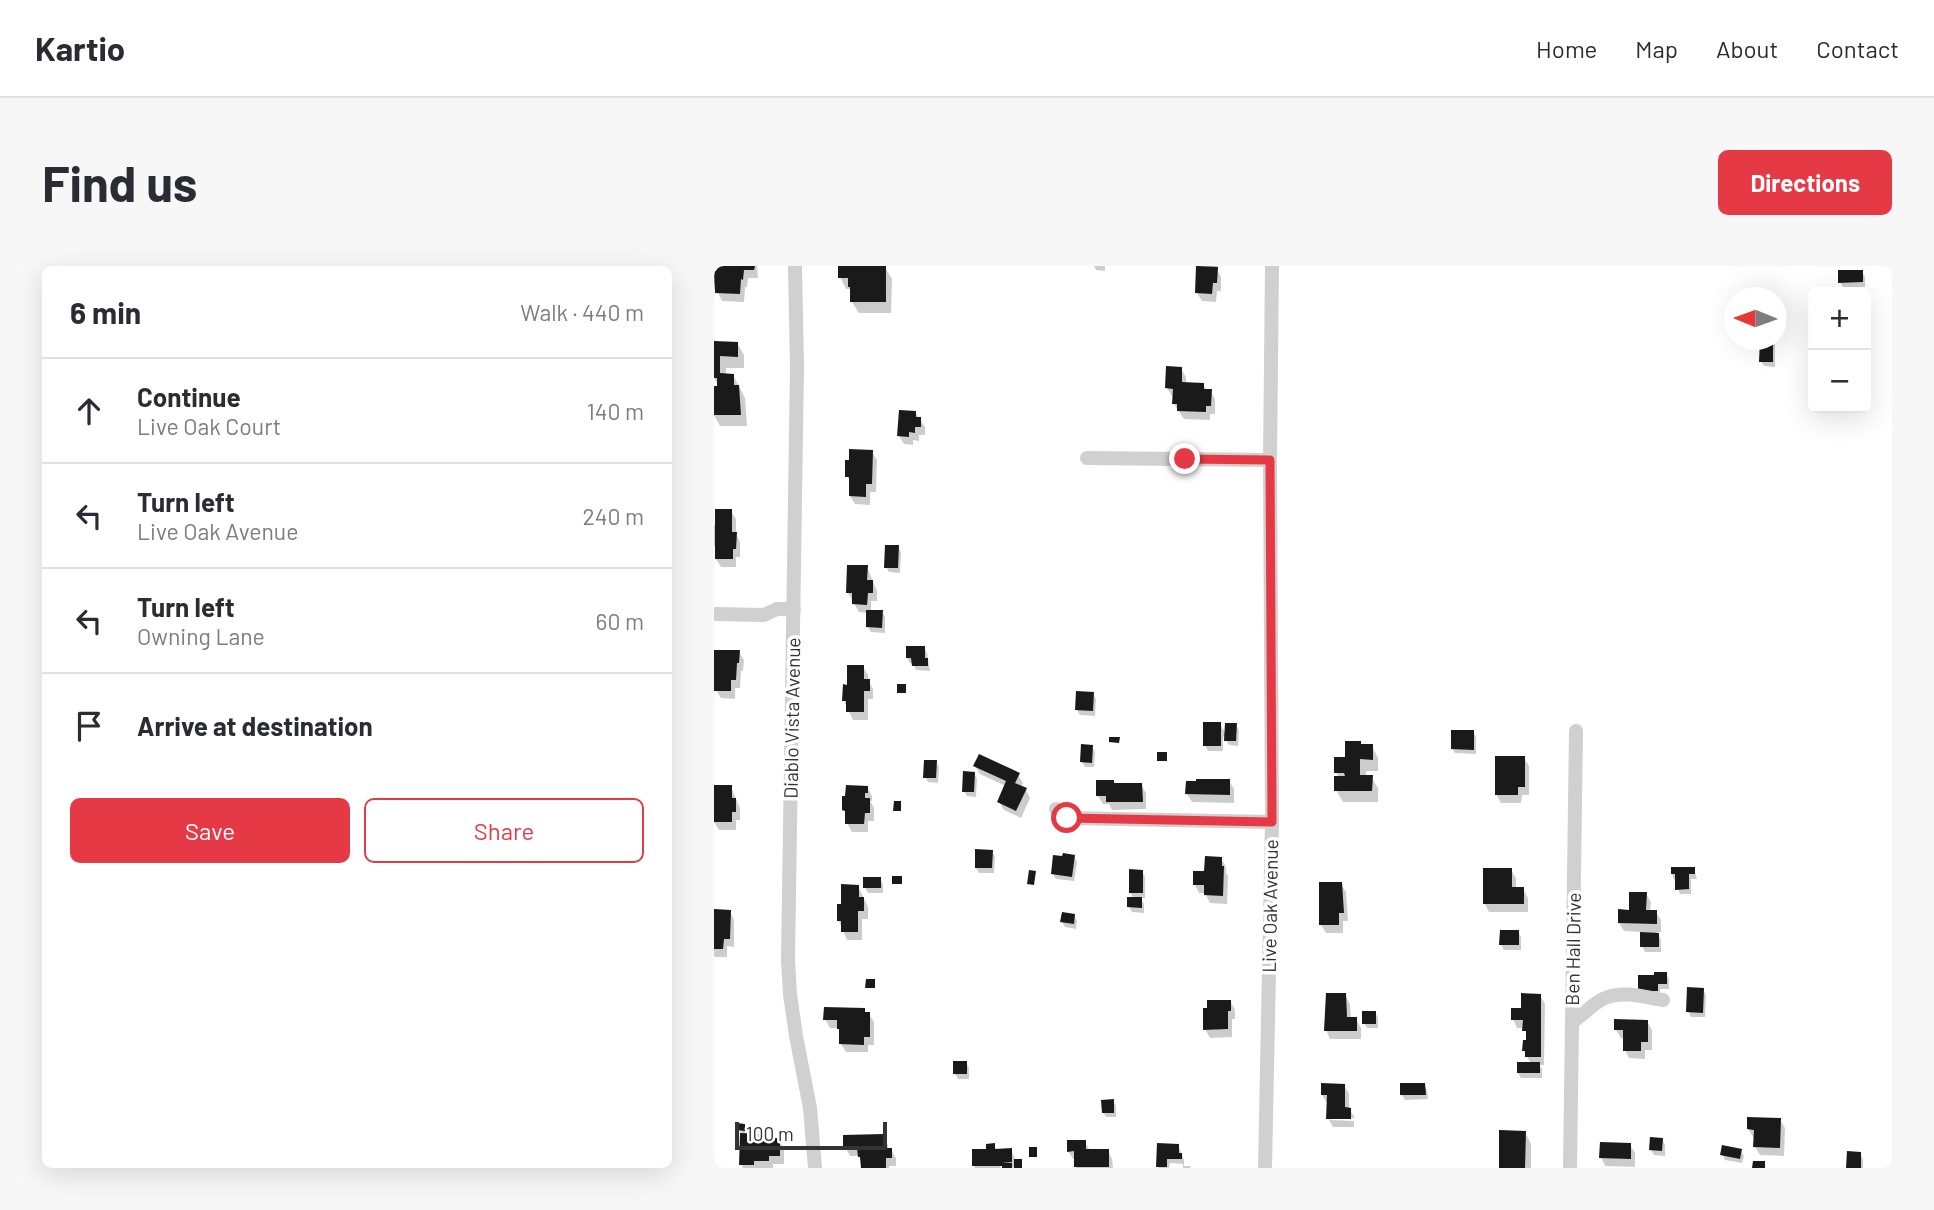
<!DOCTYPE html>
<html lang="en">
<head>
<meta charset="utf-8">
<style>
	:root { --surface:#fff; --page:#f7f7f7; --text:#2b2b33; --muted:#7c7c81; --line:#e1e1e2; --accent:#e63946 }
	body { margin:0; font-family:Barlow,sans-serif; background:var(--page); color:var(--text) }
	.controls { position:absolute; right:21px; top:21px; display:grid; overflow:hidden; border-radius:10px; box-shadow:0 7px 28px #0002 }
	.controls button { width:63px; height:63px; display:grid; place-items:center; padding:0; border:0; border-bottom:2px solid var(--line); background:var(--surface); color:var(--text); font:35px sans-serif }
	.compass { position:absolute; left:1010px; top:21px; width:63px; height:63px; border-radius:50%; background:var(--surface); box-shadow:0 7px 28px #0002; rotate:271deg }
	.scale { position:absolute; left:21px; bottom:18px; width:152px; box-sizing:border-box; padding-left:7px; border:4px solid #333; border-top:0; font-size:19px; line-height:24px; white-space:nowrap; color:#333; -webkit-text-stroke:5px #fff; paint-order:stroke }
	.stop { position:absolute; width:21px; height:21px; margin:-16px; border:5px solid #e63946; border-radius:50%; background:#fff }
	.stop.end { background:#e63946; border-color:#fff; box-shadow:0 2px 7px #0008 }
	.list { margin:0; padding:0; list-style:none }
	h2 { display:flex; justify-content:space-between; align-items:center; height:91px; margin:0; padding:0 28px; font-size:30px }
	h2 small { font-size:23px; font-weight:400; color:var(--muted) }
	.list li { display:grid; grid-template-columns:46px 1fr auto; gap:21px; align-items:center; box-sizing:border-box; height:105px; padding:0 28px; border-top:2px solid var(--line) }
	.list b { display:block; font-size:26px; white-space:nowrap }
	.list p { margin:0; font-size:23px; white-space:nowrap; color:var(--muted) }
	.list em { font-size:23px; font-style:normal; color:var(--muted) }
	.actions { display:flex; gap:14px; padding:21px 28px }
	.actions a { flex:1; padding:16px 0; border:2px solid var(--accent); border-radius:10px; text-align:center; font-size:24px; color:var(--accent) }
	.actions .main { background:var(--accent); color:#fff }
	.icon { flex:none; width:38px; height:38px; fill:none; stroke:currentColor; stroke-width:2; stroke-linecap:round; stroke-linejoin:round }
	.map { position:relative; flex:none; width:1178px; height:902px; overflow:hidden; border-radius:10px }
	header { display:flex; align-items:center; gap:42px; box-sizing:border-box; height:98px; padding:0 35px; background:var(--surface); border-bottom:2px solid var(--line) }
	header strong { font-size:33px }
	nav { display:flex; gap:38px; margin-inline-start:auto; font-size:24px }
	.intro { display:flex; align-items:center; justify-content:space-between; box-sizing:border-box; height:168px; padding:0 42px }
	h1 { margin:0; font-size:49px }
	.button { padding:18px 32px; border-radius:10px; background:var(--accent); color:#fff; font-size:24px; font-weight:700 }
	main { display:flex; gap:42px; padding:0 42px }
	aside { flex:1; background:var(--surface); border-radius:10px; box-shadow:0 7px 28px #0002 }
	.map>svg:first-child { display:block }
</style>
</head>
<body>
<header>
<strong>Kartio</strong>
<nav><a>Home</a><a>Map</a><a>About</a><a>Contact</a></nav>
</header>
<div class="intro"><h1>Find us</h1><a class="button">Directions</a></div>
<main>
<aside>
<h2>6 min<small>Walk · 440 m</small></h2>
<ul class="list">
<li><svg class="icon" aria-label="ahead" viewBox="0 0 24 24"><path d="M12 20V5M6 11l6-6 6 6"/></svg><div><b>Continue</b><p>Live Oak Court</p></div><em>140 m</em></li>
<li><svg class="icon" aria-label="left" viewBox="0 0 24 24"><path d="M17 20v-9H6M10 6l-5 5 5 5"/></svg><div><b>Turn left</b><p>Live Oak Avenue</p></div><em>240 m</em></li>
<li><svg class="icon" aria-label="left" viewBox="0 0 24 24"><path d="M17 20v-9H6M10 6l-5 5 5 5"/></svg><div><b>Turn left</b><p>Owning Lane</p></div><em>60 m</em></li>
<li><svg class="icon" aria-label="arrive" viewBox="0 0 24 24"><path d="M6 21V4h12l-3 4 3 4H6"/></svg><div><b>Arrive at destination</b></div></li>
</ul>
<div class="actions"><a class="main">Save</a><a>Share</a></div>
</aside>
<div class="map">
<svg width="1178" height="902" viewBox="0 0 1178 902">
	<rect width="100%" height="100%" fill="#fff"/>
	<!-- shadow -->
	<g fill="#0003">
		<path d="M5,0H43L44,12H34L33,21H31L30,36L8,35L0,18V6H4Z"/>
		<path d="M380,0H391V5L382,4Z"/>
		<path d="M484,0H504V5L507,11V25H503L502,36L488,35L483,27Z"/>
		<path d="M171,1L178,13L177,47H145L138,36L137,23H132L126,11Z"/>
		<path d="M1148,6L1151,11V21H1129L1126,16Z"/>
		<path d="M1062,43H1070L1073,48V58H1064Z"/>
		<path d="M1047,74H1058L1061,79V101L1050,100L1047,95Z"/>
		<path d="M1,77H23L30,89V102H12V109H19L31,132L33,160H6L0,149V122H6L0,112Z"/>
		<path d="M467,103L472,111V118H489L493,125H496L501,133V148H496V154L470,153L460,138V130H458L453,122Z"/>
		<path d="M201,146L211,161V169H205V175L199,174V179L190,178L185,170Z"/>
		<path d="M158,186L163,194L162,226H156V239L141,238L136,230L137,217L133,210Z"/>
		<path d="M17,245L22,253V268L26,276V291H22V301H7L2,293L3,280H0V259L3,260Z"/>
		<path d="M184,281L187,286L186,307L175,306L172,301Z"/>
		<path d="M153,301L163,325V335H157V346H168L171,351V367L157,366L154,361V347L145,346L134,327Z"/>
		<path d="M210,381L213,387L216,405L202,404L199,397H196L193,392Z"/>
		<path d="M0,385L25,386L30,394L29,405H27L26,422H21V433L7,432L2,424L0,416Z"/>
		<path d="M149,401L154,409V414L159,423V433H154V454H139L130,435L135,420Z"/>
		<path d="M379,428L382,433L381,450L366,449L363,444Z"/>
		<path d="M506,458L512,468L522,459L525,464L524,480L515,479L509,470V485H494L491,479Z"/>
		<path d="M759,466L762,471V488L741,487L738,482Z"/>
		<path d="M648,480H658L664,492V505H652V511H657L664,522V536H629L622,524L625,512L622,506L633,493Z"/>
		<path d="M378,481L381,486L380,501H371L368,496Z"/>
		<path d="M810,492L815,500V529H808L807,537H787L782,528Z"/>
		<path d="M222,496L225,501L224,517L214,516L211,511Z"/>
		<path d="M261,500L304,509L309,517L307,521L312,524L316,532L307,552L290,544L285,536L292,520L266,508Z"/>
		<path d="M260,507L263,513L262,531L253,530L250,525Z"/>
		<path d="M515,515L520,523V537L478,536L473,528Z"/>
		<path d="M401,519H427L432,527V543L398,544L395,538H389L384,530Z"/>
		<path d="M17,521L26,542V554H22V564H5L0,556V531Z"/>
		<path d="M153,521L158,530V535H156L160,542V555H154V566H138L133,557V550L130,544Z"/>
		<path d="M278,585L281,591L280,607H265L262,602Z"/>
		<path d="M360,590L363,596L360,615L342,613L339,608Z"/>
		<path d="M507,592L512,601V607L514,610L513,638L496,637L491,627H485L481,619Z"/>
		<path d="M980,603L983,613H977V628H966L958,608Z"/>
		<path d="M797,604L802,612V623H809L814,632V646H775L771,638Z"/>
		<path d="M428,605L431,611V632H426L430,638V647L418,646L415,641L420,633L416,626Z"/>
		<path d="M166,613L169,618V627H154L151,621Z"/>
		<path d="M627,618L632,626L634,655H629V667H612L607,659Z"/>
		<path d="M144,620L154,641V653H148V674H133L125,655L129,640Z"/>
		<path d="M932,628L937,636L936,646H942L947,654V666H943L947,674V686H931L928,680V666L910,665L905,657Z"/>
		<path d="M0,645L16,646L20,654V681L13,680V691H1L0,689Z"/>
		<path d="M360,650L363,655L362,663L351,661L348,656Z"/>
		<path d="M804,666L807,671V684H790L787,678Z"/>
		<path d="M952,708L955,713V723H946V730H929Z"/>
		<path d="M989,724L992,729L991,751H977L974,745Z"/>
		<path d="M631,729L636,738L637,753H642L647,762V773H616L612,764Z"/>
		<path d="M826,729L831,738L830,799H825L828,803V812H807L804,807L817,798L810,785L813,770L810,762H803L799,753Z"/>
		<path d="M516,735L521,744V753H518V771L496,772L491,763Z"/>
		<path d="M150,743L152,748H155L160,756V779H154V786H132L127,778V767L125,762H116L111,753Z"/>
		<path d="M661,746L664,752V762H653L650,757Z"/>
		<path d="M933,755L938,764V784H931V793L915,792L911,784V772H907L902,764Z"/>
		<path d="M252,797L255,802V813H244L241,808Z"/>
		<path d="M630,819L635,828V843L641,852L616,851V854L640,855V861H619L614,852L613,837L608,829Z"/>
		<path d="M710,819L713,824L714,833L691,834L688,829Z"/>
		<path d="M399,835L402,840V851H392L389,846Z"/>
		<path d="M1066,854L1071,862L1070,890L1046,889L1041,881V871H1039L1034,863Z"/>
		<path d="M31,862V869H52L55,874H65L70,883V898H59V902H29L27,898V866L25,864Z"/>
		<path d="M811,866L817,878V902H786Z"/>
		<path d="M169,870L174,879V884H177L182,892V900H175V902H148V896L145,890H136L131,881Z"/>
		<path d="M948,873L951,879V890L940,889L937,884Z"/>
		<path d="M371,876L376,885H394L398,893L399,902H362V893H359L354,885Z"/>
		<path d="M280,879L283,884H297L302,895L308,897V901L290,902L282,893L287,902H261L260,900Z"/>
		<path d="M464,879L470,894V900H476L477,902H469V898L456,897L455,902H445L444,901Z"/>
		<path d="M916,879L921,887V901L891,900L887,891Z"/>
		<path d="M1027,885L1030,890L1028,897L1011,894L1008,888Z"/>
		<path d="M1146,887L1149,893V902H1134Z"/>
	</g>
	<!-- building -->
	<g fill="#1a1a1a">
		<path d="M3,0H41L40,4H30L29,14L27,13L26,28L1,27L0,4H3Z"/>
		<path d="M124,0H172V36H136V21H134V12H124Z"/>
		<path d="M482,0L504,1L503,17H499L498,28L481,27Z"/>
		<path d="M1124,4H1149V16L1124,17Z"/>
		<rect x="1062" y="41" width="9" height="12"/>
		<path d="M1046,74H1059V96H1045Z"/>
		<path d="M0,75L24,76V91L6,90V107L20,108V119H25L27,149H0V120H3V112H0Z"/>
		<path d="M452,100L468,101V116L490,117V123H498L497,140H492V146L463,145V138H458L459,123L451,122Z"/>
		<path d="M185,144L202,145V151H207V161H201V167L195,166V171L183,170Z"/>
		<path d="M135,183L159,184L158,218H152V231L135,230V211H131V194H135Z"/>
		<path d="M1,243H18V266H23L22,283H19V293H1Z"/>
		<path d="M171,279H185L184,302H170Z"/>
		<path d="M133,299H154L153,314H159V327H154L153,339L138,338V327H132Z"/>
		<path d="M152,344H169L168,362L152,361Z"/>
		<path d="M192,380H211V392H214V400H198L197,392H192Z"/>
		<path d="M0,384H26L25,397H23L22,414H17V425H0Z"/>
		<path d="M133,399H150V413H156V425H150V446H132V435H128L129,418L133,419Z"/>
		<rect x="183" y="418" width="9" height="9"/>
		<path d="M362,425L380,426L379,445L361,444Z"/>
		<rect x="489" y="456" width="18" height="24"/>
		<path d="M511,457H523L522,475H510Z"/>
		<path d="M737,464H760V484L737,483Z"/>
		<path d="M395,471H406L405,477L395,476Z"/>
		<path d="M631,475H647V478H659V494L646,493V509H659L658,525H620V510H631L630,507H620V491H631Z"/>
		<path d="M367,478L379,479L378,497L366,496Z"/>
		<rect x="443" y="486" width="10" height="9"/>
		<path d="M265,488L306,507L301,517L313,522L302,545L283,536L292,515L259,500Z"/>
		<path d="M781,490H811V521H804V529H781Z"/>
		<path d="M210,494H223L222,512H209Z"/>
		<path d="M249,505L261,506L260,526H248Z"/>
		<path d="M482,513H516V529L471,528L472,515H482Z"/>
		<path d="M382,514H400V517H428L429,536H392V530H382Z"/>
		<path d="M0,519H18V532H22V546H18V556H0Z"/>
		<path d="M132,519L154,520V527H151V532H156V547H151L150,558H131V545L128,544V530H131Z"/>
		<path d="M180,535H187V545H179Z"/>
		<path d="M261,583L279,584L278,602H261Z"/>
		<path d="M349,587L361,589L358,611L337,608L339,589L348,590Z"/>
		<path d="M491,590L508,591V600H510L509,630L490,629V619H479V605H490Z"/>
		<path d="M957,601H981V608H975V623L961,624V608H957Z"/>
		<path d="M769,602H798V621H810V638H769Z"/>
		<path d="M415,603L429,604V627H415Z"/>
		<path d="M315,604L322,605L320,619L313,618Z"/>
		<rect x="178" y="610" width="10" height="8"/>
		<rect x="149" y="611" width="18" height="11"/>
		<path d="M605,616H628L630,647H625V659H605Z"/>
		<path d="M127,618L145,619V631H150V645H144V666H127V655H123V638H127Z"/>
		<path d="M915,626H933L932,644H943V658L904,657V643L915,644Z"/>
		<path d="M413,631H428V642L413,641Z"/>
		<path d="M0,643L17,644L16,673H10L9,683H0Z"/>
		<path d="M348,646L361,648L360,658L346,656Z"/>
		<path d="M786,664H805V679H785Z"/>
		<path d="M926,666L945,667V681H926Z"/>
		<path d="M940,706H953V718H944V725H924V709H940Z"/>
		<path d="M152,713H161V722H151Z"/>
		<path d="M973,721L990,722L989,747L972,746Z"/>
		<path d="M612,727H632L633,751H643V765H610Z"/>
		<path d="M807,727L827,728V791H811V785H808L809,774H812V765H808L809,754H797V742H807Z"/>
		<path d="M493,734H517V745H514V763L489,764V742H493Z"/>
		<path d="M110,741L151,742V746H156V771H150V779L125,778V763H123V754H109Z"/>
		<rect x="648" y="745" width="14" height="13"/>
		<path d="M900,753L934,754V776H927V785H909V764H900Z"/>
		<rect x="239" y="795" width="14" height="13"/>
		<rect x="803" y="796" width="23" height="11"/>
		<path d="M607,817L631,818V841L637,842V853H612L613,829H607Z"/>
		<path d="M686,817H711L712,829H686Z"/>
		<path d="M400,833V847H388L387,834Z"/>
		<path d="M1033,851L1067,852L1066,882L1039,881L1040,864L1033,863Z"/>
		<path d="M23,857L31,858V865L23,864Z"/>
		<path d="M785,864L812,865L811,902H785Z"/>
		<path d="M26,867L53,868V872H66V890H55V895H40V899H25Z"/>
		<path d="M170,868V882H178V892H172V902H147L146,891H144L143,882H129V869Z"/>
		<path d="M936,871L949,872L948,885L935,884Z"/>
		<path d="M353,874H372V883H395V901H360V885L353,886Z"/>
		<path d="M886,876L917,877V893L885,892Z"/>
		<path d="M281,877V883L298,882V896L288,897H298V902H288V900H258V883H272V878Z"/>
		<path d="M443,877L465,878V887H468V893H453V901H442Z"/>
		<path d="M1008,879L1028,883L1026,893L1006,889Z"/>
		<rect x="315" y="881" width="8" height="10"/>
		<path d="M1133,885L1147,886V902H1132Z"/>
		<rect x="300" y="893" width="8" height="9"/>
		<path d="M1039,895H1051V902H1038Z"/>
	</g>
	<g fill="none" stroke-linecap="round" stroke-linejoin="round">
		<!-- minor -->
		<g stroke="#d0d0d0" stroke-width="14">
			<path d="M81,0L83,101L74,694L76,728L82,770L96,842L101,902"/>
			<path d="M373,192L556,194"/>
			<path d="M0,348L50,349L63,343H80"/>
			<path d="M342,543L353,552L558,556"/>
			<path d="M858,756C868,750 881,736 889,733C908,724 930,731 949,734"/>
			<path d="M551,902L558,556L556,194L558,0"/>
			<path d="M856,902L862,465"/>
		</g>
	</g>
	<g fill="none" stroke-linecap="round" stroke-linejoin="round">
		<!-- route -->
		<path stroke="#e63946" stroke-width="9" d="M353,552L558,556L556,194L471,193"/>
	</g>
	<g text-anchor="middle" stroke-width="7" stroke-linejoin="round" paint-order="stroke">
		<!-- street labels -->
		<g font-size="19" fill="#333" stroke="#fff">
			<text transform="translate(78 452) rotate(-89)" y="7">Diablo Vista Avenue</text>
			<text transform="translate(556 640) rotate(-89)" y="7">Live Oak Avenue</text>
			<text transform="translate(859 683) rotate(-89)" y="7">Ben Hall Drive</text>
		</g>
	</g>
</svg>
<div class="controls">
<button>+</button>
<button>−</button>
</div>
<svg class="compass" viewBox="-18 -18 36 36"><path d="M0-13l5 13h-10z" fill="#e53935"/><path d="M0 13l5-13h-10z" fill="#7c7c81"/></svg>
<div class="scale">100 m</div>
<div class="stop" style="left:353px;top:552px"></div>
<div class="stop end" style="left:471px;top:193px"></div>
</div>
</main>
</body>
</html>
